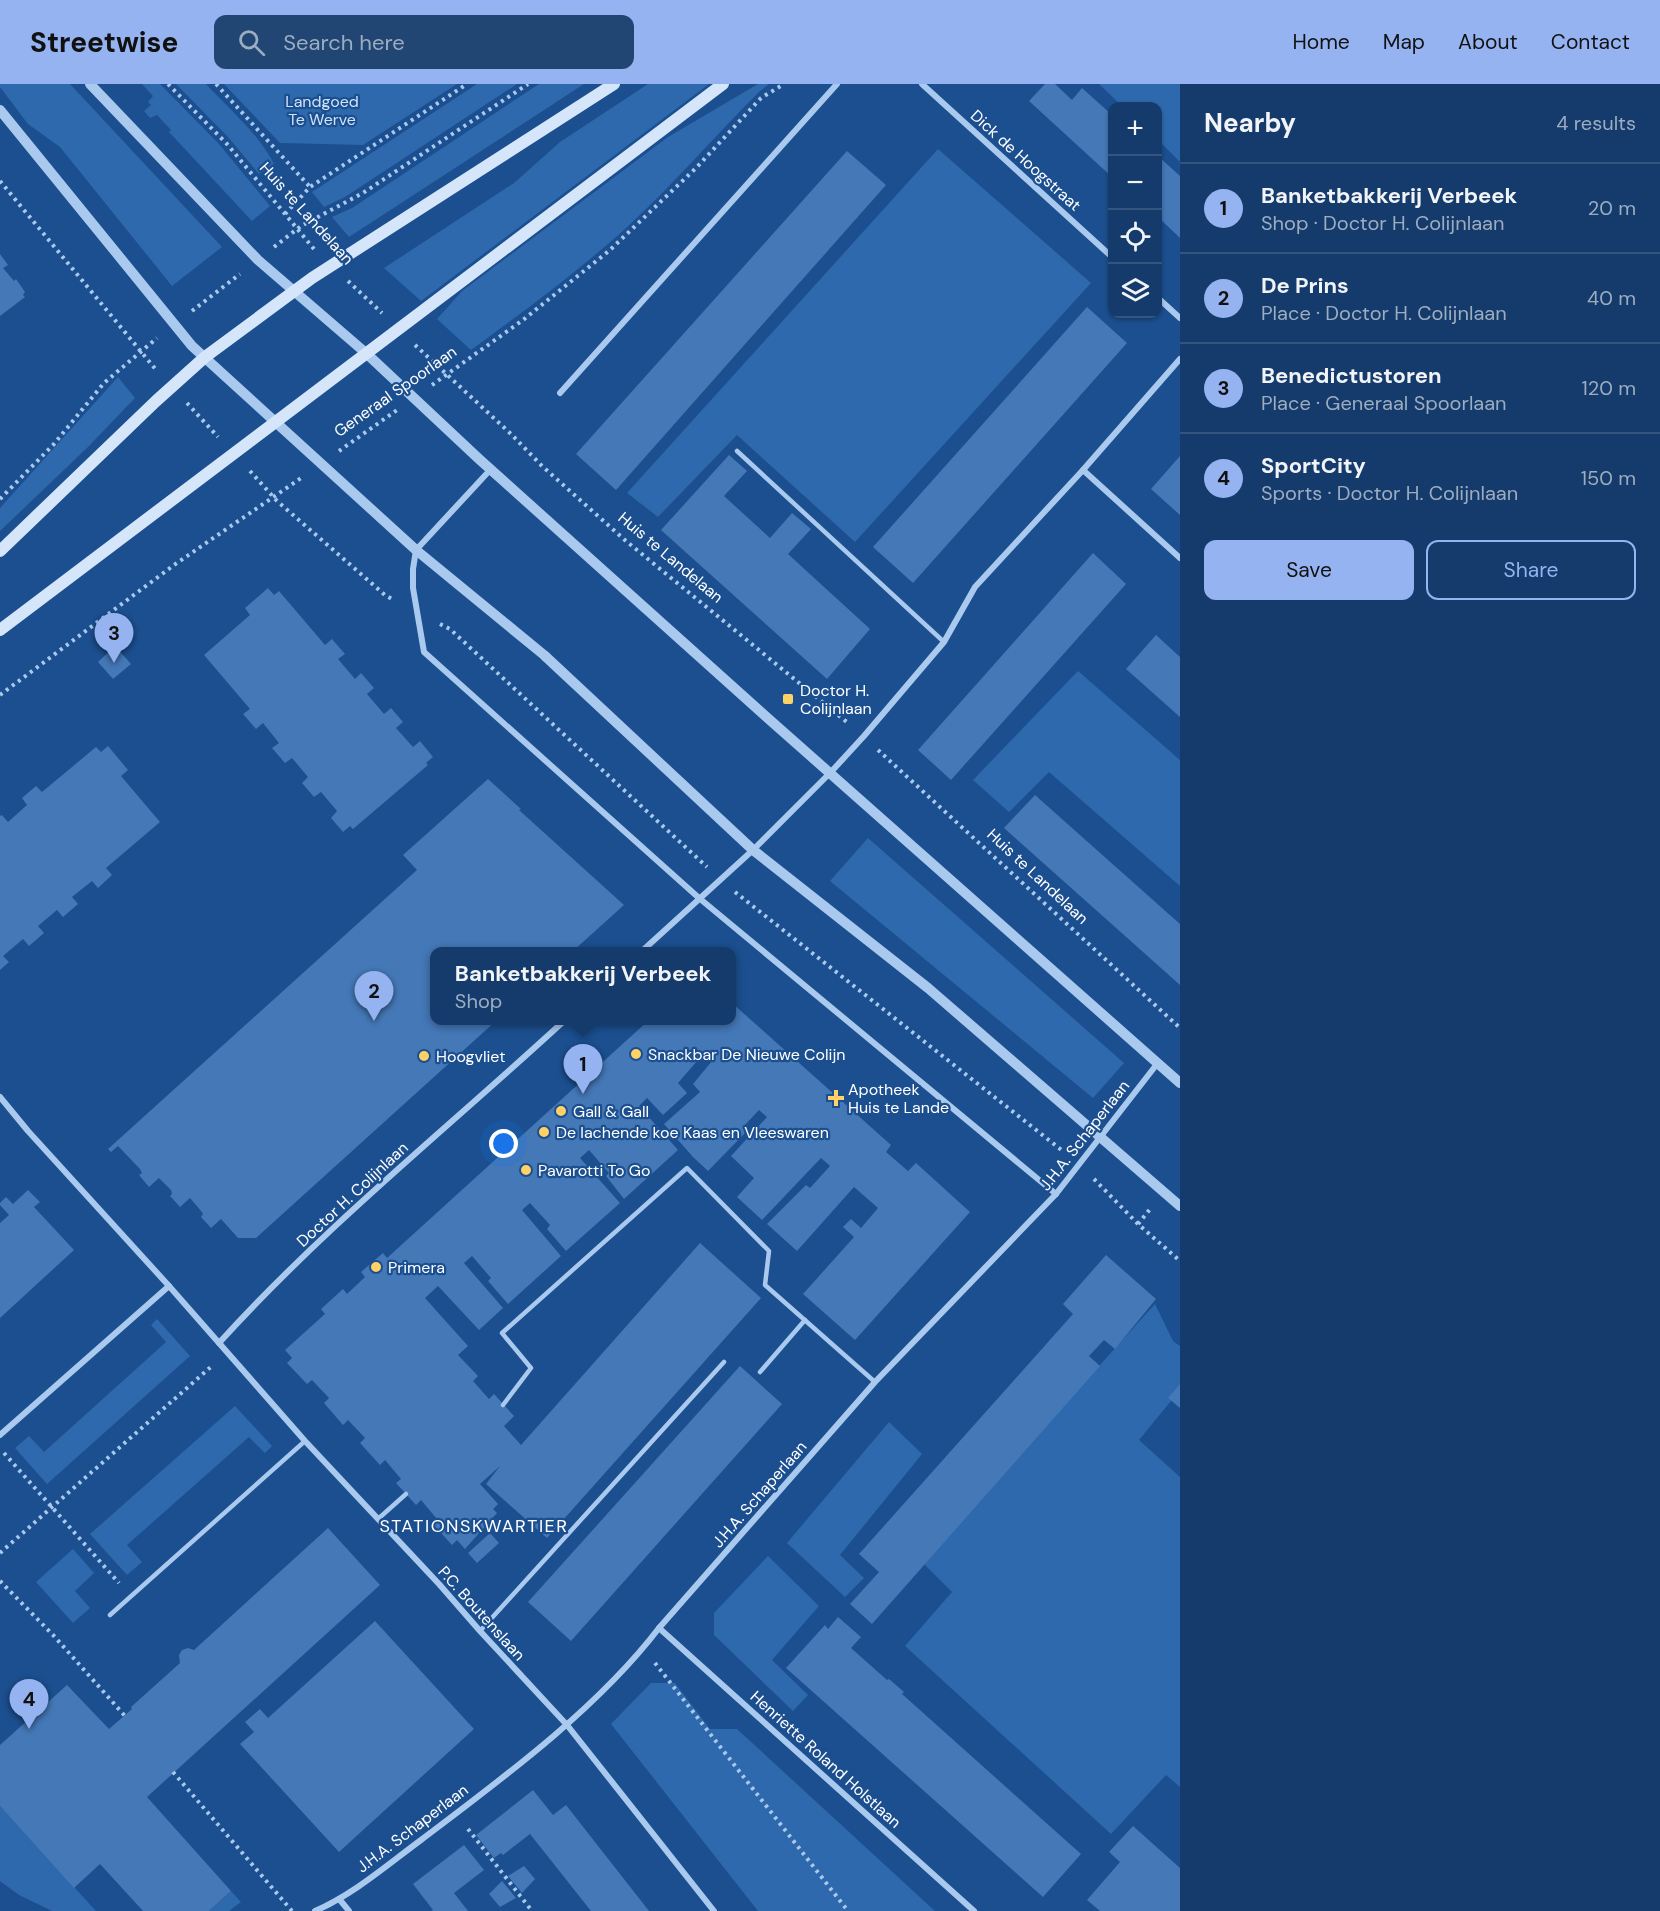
<!DOCTYPE html>
<html lang="en">
<head>
<meta charset="utf-8">
<style>
	:root { --surface:#143b6b; --page:#214673; --text:#f1f3f6; --muted:#9dadc1; --line:#33557e; --accent:#95b2f1 }
	body { margin:0; font-family:"DM Sans",sans-serif; background:var(--page); color:var(--text) }
	.controls { position:absolute; right:18px; top:18px; display:grid; overflow:hidden; border-radius:12px; box-shadow:0 2px 4px #0004 }
	.controls button { width:54px; height:54px; display:grid; place-items:center; padding:0; border:0; border-bottom:2px solid var(--line); background:var(--surface); color:var(--text); font:30px sans-serif }
	.you { position:absolute; left:504px; top:1060px; width:21px; height:21px; margin:-15px; border:4px solid #fff; border-radius:50%; background:#1a73e8; box-shadow:0 0 0 9px #1a73e833 }
	.badge { display:grid; place-items:center; width:39px; height:39px; border-radius:50%; background:var(--accent); color:#111; font-size:20px; font-weight:700 }
	.pin { position:absolute; translate:-50% -50px; filter:drop-shadow(0 2px 3px #0008) }
	.pin::after { content:''; position:absolute; top:32px; width:21px; height:18px; background:inherit; clip-path:polygon(0 0,100% 0,50% 100%) }
	.popup { position:absolute; left:430px; top:863px; width:306px; height:78px; box-sizing:border-box; display:grid; place-content:center; border-radius:12px; background:var(--surface); filter:drop-shadow(0 2px 4px #0005); font-size:20px; white-space:nowrap; color:var(--muted) }
	.popup b { font-size:22px; color:var(--text) }
	.popup::after { content:''; position:absolute; left:50%; top:100%; margin-left:-12px; border:12px solid transparent; border-top-color:var(--surface) }
	.list { margin:0; padding:0; list-style:none }
	h2 { display:flex; justify-content:space-between; align-items:center; height:78px; margin:0; padding:0 24px; font-size:26px }
	h2 small { font-size:20px; font-weight:400; color:var(--muted) }
	.list li { display:grid; grid-template-columns:39px 1fr auto; gap:18px; align-items:center; box-sizing:border-box; height:90px; padding:0 24px; border-top:2px solid var(--line) }
	.list b { display:block; font-size:22px; white-space:nowrap }
	.list p { margin:0; font-size:20px; white-space:nowrap; color:var(--muted) }
	.list em { font-size:20px; font-style:normal; color:var(--muted) }
	.actions { display:flex; gap:12px; padding:18px 24px }
	.actions a { flex:1; padding:14px 0; border:2px solid var(--accent); border-radius:12px; text-align:center; font-size:21px; color:var(--accent) }
	.actions .main { background:var(--accent); color:#111 }
	.icon { flex:none; width:33px; height:33px; fill:none; stroke:currentColor; stroke-width:2; stroke-linecap:round; stroke-linejoin:round }
	.map { position:relative; flex:none; width:1180px; height:1827px; overflow:hidden }
	header { display:flex; align-items:center; gap:36px; box-sizing:border-box; height:84px; padding:0 30px; background:var(--accent); color:#111 }
	header strong { font-size:28px }
	nav { display:flex; gap:33px; margin-inline-start:auto; font-size:21px }
	.search { width:420px; height:54px; background:var(--page); display:flex; align-items:center; gap:15px; box-sizing:border-box; padding:0 21px; border-radius:12px; color:var(--muted); font-size:22px }
	main { display:flex }
	aside { flex:1; background:var(--surface) }
	.map>svg:first-child { display:block }
</style>
</head>
<body>
<header>
<strong>Streetwise</strong>
<div class="search"><svg class="icon" aria-label="search" viewBox="0 0 24 24"><circle cx="10" cy="10" r="6"/><path d="M15 15l6 6"/></svg>Search here</div>
<nav><a>Home</a><a>Map</a><a>About</a><a>Contact</a></nav>
</header>
<main>
<div class="map">
<svg width="1180" height="1827" viewBox="0 0 1180 1827">
	<rect width="100%" height="100%" fill="#1b4f8f"/>
	<!-- green -->
	<g fill="#2e69ad">
		<path d="M0,0H70L222,163L172,202L60,63L28,40L0,3Z"/>
		<path d="M142,0H160L219,60L270,122L252,137L169,48L171,46L157,31L150,34L144,27L151,21L148,18L153,12Z"/>
		<path d="M176,0H206C229,25 259,50 274,80L259,90L228,53Z"/>
		<path d="M224,0H457L363,61L280,59Z"/>
		<path d="M477,0H517L345,113L324,123L312,108Z"/>
		<path d="M539,0H584L349,153L332,133L352,124Z"/>
		<path d="M648,0H709L421,217L384,184L514,99L560,58Z"/>
		<path d="M758,0H769L759,8C714,53 672,102 625,145C576,189 523,228 471,266L437,235L462,207L668,53Z"/>
		<path d="M1099,0H1180V78L1158,56V22H1122Z"/>
		<path d="M938,65L1091,199L855,458L737,351L658,433L627,409Z"/>
		<path d="M118,293L135,314L89,362L0,447V424Z"/>
		<path d="M1078,587L1180,676V802L1049,688L1009,728L973,696Z"/>
		<path d="M868,754L1124,979L1093,1014L830,797Z"/>
		<path d="M1155,1220L1173,1257L1180,1262V1306L1139,1356L1180,1393V1703L1166,1691L1111,1750L905,1562L952,1508L922,1478Z"/>
		<path d="M157,1235L190,1272L47,1400L15,1364L29,1352L44,1368L166,1258L151,1241Z"/>
		<path d="M235,1322L272,1362L265,1369L249,1353L127,1461L142,1478L127,1491L90,1450Z"/>
		<path d="M889,1338L922,1370L840,1471L864,1494L845,1513L787,1459Z"/>
		<path d="M73,1465L94,1489L75,1507L90,1524L73,1539L36,1498Z"/>
		<path d="M768,1472L819,1522L772,1576L808,1611L793,1627L714,1551V1529Z"/>
		<path d="M651,1599H675L710,1645H737L935,1827H758L611,1640Z"/>
		<path d="M0,1722L96,1827H52L19,1811L0,1797Z"/>
		<path d="M231,1807L241,1818L229,1827H209Z"/>
	</g>
	<!-- building -->
	<g fill="#4478b7">
		<path d="M1045,0H1055L1072,16L1082,4L1112,31V93L1029,17Z"/>
		<path d="M847,67L886,101L616,406L576,370Z"/>
		<path d="M1158,72L1180,92V154L1158,133Z"/>
		<path d="M0,170L8,181L3,184L14,197L16,195L25,208L23,211L25,213L0,232Z"/>
		<path d="M1087,223L1127,259L913,499L873,463Z"/>
		<path d="M729,371L747,387L724,412L770,454L792,429L811,445L788,470L870,545L827,595L661,446Z"/>
		<path d="M1180,372V431L1151,405Z"/>
		<path d="M1093,469L1126,500L951,696L918,666Z"/>
		<path d="M268,504L274,511L279,507L325,561L332,555L345,570L338,575L355,595L361,589L374,604L367,610L384,630L391,624L403,638L396,644L413,663L420,657L433,673L426,679L428,681L353,745L350,742L343,748L331,734L337,727L321,708L314,713L302,699L308,693L292,674L285,679L272,664L279,659L263,639L256,645L243,630L250,625L204,571L250,531L245,524Z"/>
		<path d="M1156,551L1180,573V633L1126,585Z"/>
		<path d="M115,562L131,580L113,595L98,578Z"/>
		<path d="M108,662L128,686L121,692L160,738L106,784L112,791L98,804L92,797L72,813L78,820L63,833L57,826L38,842L44,849L29,862L23,855L3,872L9,878L0,886V732L2,731L8,738L27,721L22,714L36,702L42,708L96,663L101,668Z"/>
		<path d="M488,695L521,725L519,726L624,821L573,867H435L434,936H497L256,1154H238L221,1135L211,1144L201,1133L203,1130L201,1127L190,1114L180,1123L170,1112L172,1110L171,1106L159,1094L149,1103L139,1091L142,1089L140,1085L118,1062L111,1068L108,1065L417,786L403,771Z"/>
		<path d="M1035,711L1180,840V901L1004,744Z"/>
		<path d="M732,919L891,1061L886,1068L908,1087L916,1079L970,1128L855,1256L803,1210L854,1153L843,1143L851,1135L861,1144L878,1124L854,1103L797,1167L767,1140L806,1101L810,1104L830,1082L821,1074L762,1136L737,1113L754,1094L731,1072L767,1033L759,1026L743,1043L747,1047L708,1087L693,1073L664,1040L700,1008L693,1000L712,977L704,969L678,999L687,1009L663,1031L647,1014L639,1022L678,1066L624,1115L606,1092L609,1089L589,1066L580,1074L620,1119L566,1167L547,1145L550,1141L530,1119L522,1126L561,1172L508,1220L488,1197L491,1194L472,1172L464,1179L503,1224L479,1246L438,1202L425,1214L468,1262L458,1271L478,1292L473,1297L489,1315L494,1310L514,1332L504,1342L521,1361L700,1159L761,1214L547,1454L486,1400L500,1382L480,1400L498,1420L493,1425L497,1429L465,1465L457,1456L452,1461L432,1439L437,1435L421,1416L416,1421L396,1399L401,1395L385,1376L380,1381L360,1359L365,1354L348,1336L343,1341L324,1319L329,1314L312,1296L307,1300L287,1279L292,1274L285,1266L325,1230L321,1225L343,1205L347,1210L365,1193L361,1188L383,1169L387,1174L649,936H732Z"/>
		<path d="M28,1106L40,1118L34,1123L74,1166L0,1234V1139L9,1131L0,1121V1119L6,1113L13,1120Z"/>
		<path d="M1106,1171L1156,1215L1115,1265L1104,1256L1089,1272L1100,1282L872,1540L850,1520L879,1488L859,1470L1073,1230L1063,1220Z"/>
		<path d="M740,1282L782,1320L571,1557L528,1518Z"/>
		<path d="M1180,1300V1324L1168,1314Z"/>
		<path d="M328,1444L380,1501L147,1713L231,1807L209,1827H143L100,1780L74,1804L0,1722V1661L67,1601L109,1645L132,1625L131,1623L180,1579L179,1571L182,1566L188,1564L194,1566Z"/>
		<path d="M490,1449L499,1459L477,1479L468,1469Z"/>
		<path d="M838,1533L861,1553L851,1564L887,1596L889,1595L904,1608L902,1610L1081,1770L1043,1813L786,1584L825,1541L828,1545Z"/>
		<path d="M375,1537L474,1645L339,1768L240,1660L254,1648L245,1638L260,1625L268,1634Z"/>
		<path d="M533,1706L553,1731L566,1721L649,1827H591L530,1750L503,1771L501,1769L494,1774L476,1751Z"/>
		<path d="M1133,1742L1180,1784V1827H1100L1087,1816L1120,1778L1109,1768Z"/>
		<path d="M464,1761L484,1786L454,1809L468,1827H431L433,1826L413,1800Z"/>
		<path d="M524,1782L535,1795L522,1809L508,1792Z"/>
		<path d="M502,1797L516,1814L500,1823L489,1810Z"/>
	</g>
	<g fill="none" stroke-linecap="round" stroke-linejoin="round">
		<!-- path -->
		<g stroke="#a9c9ee" stroke-width="4" stroke-dasharray="3 4.5" stroke-linecap="butt">
			<path d="M168,0L227,60L314,165"/>
			<path d="M216,0L310,103"/>
			<path d="M0,97L157,287"/>
			<path d="M285,130L310,103L467,0"/>
			<path d="M274,163L301,142L363,109L528,0"/>
			<path d="M348,197L382,229"/>
			<path d="M192,227L240,190"/>
			<path d="M415,261L511,350L542,382L626,457L848,639"/>
			<path d="M432,301L523,236L610,166L696,84L761,14L784,0"/>
			<path d="M187,319L218,353"/>
			<path d="M339,367L397,326"/>
			<path d="M250,387L277,417L385,511L394,516"/>
			<path d="M0,415L54,360L104,299L157,254"/>
			<path d="M440,540L450,545L707,783"/>
			<path d="M0,611L174,481L304,392"/>
			<path d="M878,666L1180,944"/>
			<path d="M735,808L1064,1068"/>
			<path d="M1094,1095L1138,1140L1180,1177"/>
			<path d="M1138,1140L1151,1124"/>
			<path d="M4,1369L119,1499"/>
			<path d="M0,1469L213,1281"/>
			<path d="M0,1497L54,1552L125,1632"/>
			<path d="M655,1579L848,1827"/>
			<path d="M173,1688L292,1827"/>
			<path d="M468,1745L532,1827"/>
		</g>
		<!-- service -->
		<g stroke="#a9c9ee" stroke-width="4.5">
			<path d="M737,367L944,558"/>
			<path d="M760,1288L805,1236"/>
			<path d="M503,1321L531,1284L502,1249L687,1084L769,1167L765,1201L875,1298"/>
			<path d="M378,1435L406,1410"/>
			<path d="M110,1531L305,1357"/>
			<path d="M480,1547L724,1278"/>
		</g>
		<!-- minor -->
		<g stroke="#a9c9ee" stroke-width="6">
			<path d="M922,0L1112,173"/>
			<path d="M1158,214L1180,234"/>
			<path d="M560,309L837,0"/>
			<path d="M491,385L416,466L413,485V504L424,568L699,814L1056,1110"/>
			<path d="M1083,386L1180,474"/>
			<path d="M641,868L753,766L831,688L864,652L944,558L975,503L1083,386L1180,275"/>
			<path d="M0,1013L28,1047L169,1202L305,1357L439,1500L480,1547L567,1641L714,1827"/>
			<path d="M219,1259C325,1142 449,1043 565,936"/>
			<path d="M0,1351L169,1202"/>
			<path d="M659,1544L974,1827"/>
			<path d="M340,1816L349,1827"/>
			<path d="M315,1827C354,1810 387,1781 421,1756C503,1694 597,1625 659,1544L875,1298L1056,1110L1157,980"/>
		</g>
		<!-- tertiary -->
		<g stroke="#a9c9ee" stroke-width="10">
			<path d="M90,0L258,176L367,270L479,375L771,637L1180,999"/>
			<path d="M0,26L192,262L416,466L544,571L753,766L928,904L1180,1122"/>
		</g>
		<!-- secondary -->
		<g stroke="#d6e6fa" stroke-width="12">
			<path d="M0,467L156,317L205,273L312,194L614,0"/>
			<path d="M0,546L723,0"/>
		</g>
	</g>
	<!-- markers -->
	<g fill="#ffd166" stroke="#1b4f8f" stroke-width="2">
		<rect x="782" y="609" width="12" height="12" rx="3"/>
		<circle cx="636" cy="970" r="6"/>
		<circle cx="424" cy="972" r="6"/>
		<path d="M833 1005h6v6h6v6h-6v6h-6v-6h-6v-6h6z"/>
		<circle cx="561" cy="1027" r="6"/>
		<circle cx="544" cy="1048" r="6"/>
		<circle cx="526" cy="1086" r="6"/>
		<circle cx="376" cy="1183" r="6"/>
	</g>
	<g text-anchor="middle" stroke-width="4.5" stroke-linejoin="round" paint-order="stroke">
		<!-- park labels -->
		<g font-size="16" fill="#cfe3fa" stroke="#1b4f8f">
			<text x="322" y="23">Landgoed<tspan x="322" dy="18">Te Werve</tspan></text>
		</g>
		<!-- street labels -->
		<g font-size="16" fill="#fff" stroke="#1b4f8f">
			<text transform="translate(1026 76) rotate(42)" y="6">Dick de Hoogstraat</text>
			<text transform="translate(307 129) rotate(48)" y="6">Huis te Landelaan</text>
			<text transform="translate(395 307) rotate(-35)" y="6">Generaal Spoorlaan</text>
			<text transform="translate(671 473) rotate(40)" y="6">Huis te Landelaan</text>
			<text transform="translate(1038 792) rotate(43)" y="6">Huis te Landelaan</text>
			<text transform="translate(1084 1051) rotate(-52)" y="6">J.H.A. Schaperlaan</text>
			<text transform="translate(352 1110) rotate(-43)" y="6">Doctor H. Colijnlaan</text>
			<text transform="translate(759 1410) rotate(-49)" y="6">J.H.A. Schaperlaan</text>
			<text transform="translate(482 1529) rotate(48)" y="6">P.C. Boutenslaan</text>
			<text transform="translate(826 1675) rotate(42)" y="6">Henriette Roland Holstlaan</text>
			<text transform="translate(412 1744) rotate(-37)" y="6">J.H.A. Schaperlaan</text>
		</g>
		<!-- poi labels -->
		<g font-size="16" fill="#fff" stroke="#1b4f8f" text-anchor="start">
			<text x="800" y="612">Doctor H.<tspan x="800" dy="18">Colijnlaan</tspan></text>
			<text x="648" y="976">Snackbar De Nieuwe Colijn</text>
			<text x="436" y="978">Hoogvliet</text>
			<text x="848" y="1011">Apotheek<tspan x="848" dy="18">Huis te Lande</tspan></text>
			<text x="573" y="1033">Gall &amp; Gall</text>
			<text x="556" y="1054">De lachende koe Kaas en Vleeswaren</text>
			<text x="538" y="1092">Pavarotti To Go</text>
			<text x="388" y="1189">Primera</text>
		</g>
		<!-- neighbourhood labels -->
		<g font-size="18" letter-spacing="1.5" fill="#fff" stroke="#1b4f8f">
			<text x="474" y="1448">STATIONSKWARTIER</text>
		</g>
	</g>
</svg>
<div class="controls">
<button>+</button>
<button>−</button>
<button><svg class="icon" aria-label="locate" viewBox="0 0 24 24"><circle cx="12" cy="12" r="6"/><path d="M12 2v4M12 18v4M2 12h4M18 12h4"/></svg></button>
<button><svg class="icon" aria-label="layers" viewBox="0 0 24 24"><path d="M12 4l9 5-9 5-9-5zM3 14l9 5 9-5"/></svg></button>
</div>
<div class="you"></div>
<div class="pin badge" style="left:583px;top:1010px">1</div>
<div class="popup"><b>Banketbakkerij Verbeek</b>Shop</div>
<div class="pin badge" style="left:374px;top:937px">2</div>
<div class="pin badge" style="left:114px;top:579px">3</div>
<div class="pin badge" style="left:29px;top:1645px">4</div>
</div>
<aside>
<h2>Nearby<small>4 results</small></h2>
<ul class="list">
<li><span class="badge">1</span><div><b>Banketbakkerij Verbeek</b><p>Shop · Doctor H. Colijnlaan</p></div><em>20 m</em></li>
<li><span class="badge">2</span><div><b>De Prins</b><p>Place · Doctor H. Colijnlaan</p></div><em>40 m</em></li>
<li><span class="badge">3</span><div><b>Benedictustoren</b><p>Place · Generaal Spoorlaan</p></div><em>120 m</em></li>
<li><span class="badge">4</span><div><b>SportCity</b><p>Sports · Doctor H. Colijnlaan</p></div><em>150 m</em></li>
</ul>
<div class="actions"><a class="main">Save</a><a>Share</a></div>
</aside>
</main>
</body>
</html>
